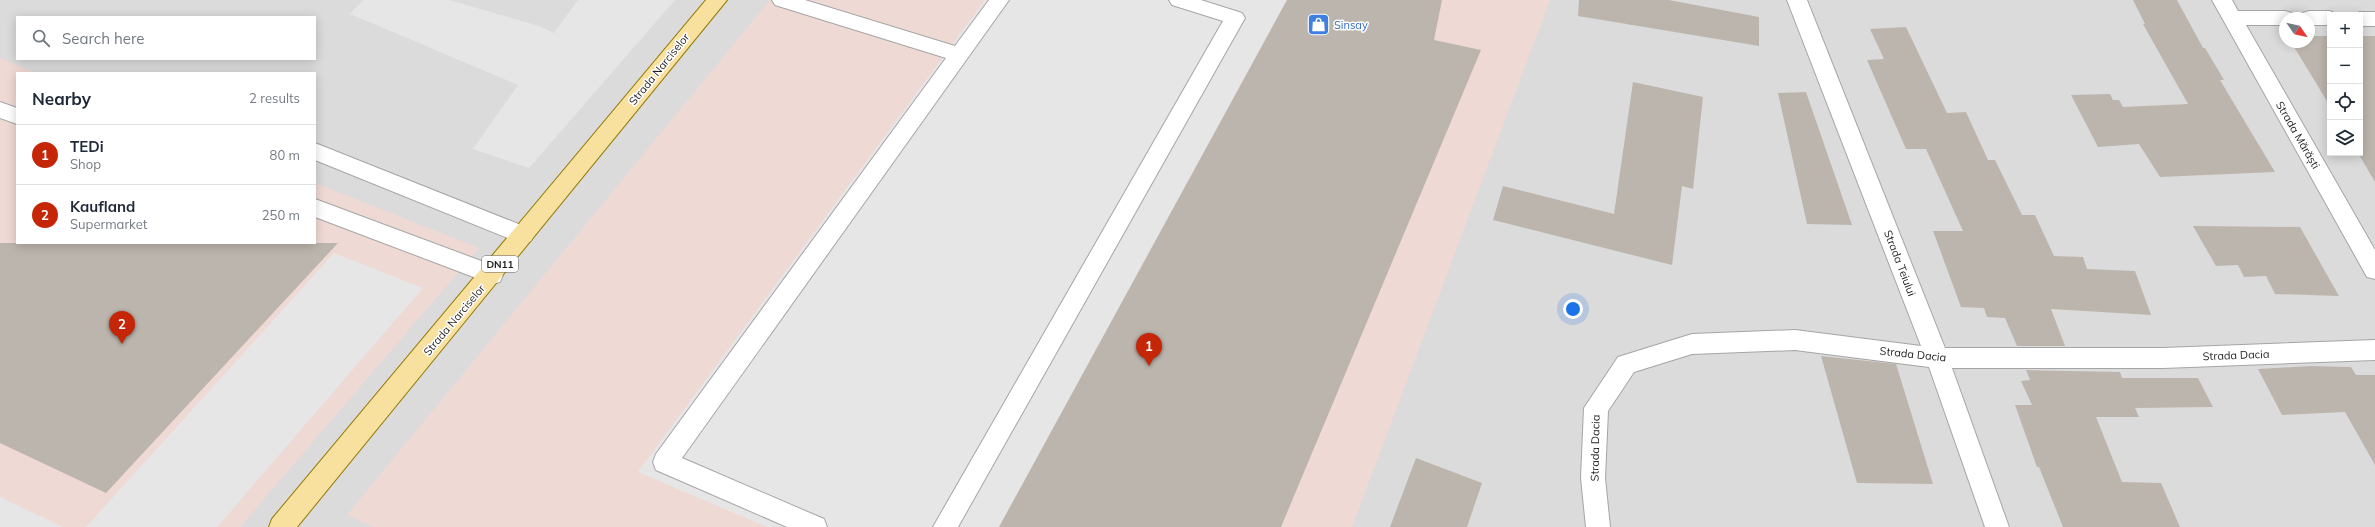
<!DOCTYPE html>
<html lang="en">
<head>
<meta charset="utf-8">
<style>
	:root { --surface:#fff; --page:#f6f6f7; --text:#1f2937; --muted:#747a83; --line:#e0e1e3; --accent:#c42607 }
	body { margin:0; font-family:Mulish,sans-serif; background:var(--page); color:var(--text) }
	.controls { position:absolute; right:12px; top:12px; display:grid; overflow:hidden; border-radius:0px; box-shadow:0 2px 10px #0003 }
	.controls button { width:36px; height:36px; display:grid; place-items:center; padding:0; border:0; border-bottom:1px solid var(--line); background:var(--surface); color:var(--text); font:20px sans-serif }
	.compass { position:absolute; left:2279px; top:12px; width:36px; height:36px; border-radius:50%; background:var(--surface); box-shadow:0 2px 10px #0003; rotate:124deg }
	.you { position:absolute; left:1573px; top:309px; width:14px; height:14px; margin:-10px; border:3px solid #fff; border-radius:50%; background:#1a73e8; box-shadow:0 0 0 6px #1a73e833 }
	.badge { display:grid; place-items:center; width:26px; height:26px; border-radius:50%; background:var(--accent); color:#fff; font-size:13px; font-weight:700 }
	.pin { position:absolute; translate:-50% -33px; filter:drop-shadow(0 1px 2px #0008) }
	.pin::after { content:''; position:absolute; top:21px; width:14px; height:12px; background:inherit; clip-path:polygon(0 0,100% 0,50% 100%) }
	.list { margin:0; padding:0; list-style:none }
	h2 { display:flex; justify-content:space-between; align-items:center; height:52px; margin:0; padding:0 16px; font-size:17px }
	h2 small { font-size:13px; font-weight:400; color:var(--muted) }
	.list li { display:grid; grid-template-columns:26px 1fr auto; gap:12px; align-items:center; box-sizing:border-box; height:60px; padding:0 16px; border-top:1px solid var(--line) }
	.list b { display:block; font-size:15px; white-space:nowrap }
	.list p { margin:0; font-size:13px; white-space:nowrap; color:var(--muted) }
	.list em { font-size:13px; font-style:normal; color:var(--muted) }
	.icon { flex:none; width:22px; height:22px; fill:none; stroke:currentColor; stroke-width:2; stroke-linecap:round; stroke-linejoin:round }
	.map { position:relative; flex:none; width:2375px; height:527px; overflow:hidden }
	.search { position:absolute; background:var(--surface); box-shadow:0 2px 10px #0003; left:16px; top:16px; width:300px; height:44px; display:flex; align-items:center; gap:10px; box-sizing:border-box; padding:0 14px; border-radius:0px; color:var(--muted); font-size:15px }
	.panel { position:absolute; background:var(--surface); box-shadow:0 2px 10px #0003; left:16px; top:72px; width:300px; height:172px; border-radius:0px }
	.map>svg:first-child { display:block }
</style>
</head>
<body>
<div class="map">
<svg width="2375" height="527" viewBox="0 0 2375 527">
	<rect width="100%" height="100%" fill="#eeede4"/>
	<!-- residential -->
	<path fill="#dcdbdb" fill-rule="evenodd" d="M0,0H2375V527H0ZM2330,15H2360V153H2330ZM17,17H315V59H17ZM2285,18H2309V42H2285ZM17,73H315V243H17Z"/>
	<!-- commercial -->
	<g fill="#efd9d4">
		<path d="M770,0H1550L1352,527H373L347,515Z"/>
		<path d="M0,58L37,73H17V243H315V183L479,248L240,527H0Z"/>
	</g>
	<!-- parking -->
	<g fill="#e6e6e6">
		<path d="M363,0H449L539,26L554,33L578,0H675L529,168L473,149L518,85L350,14Z"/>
		<path d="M985,0H1287L999,527H767L638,472Z"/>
		<path d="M334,253L423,288L217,527H86Z"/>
		<path d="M0,497L63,527H0Z"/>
	</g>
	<!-- building -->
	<g fill="#bbb5ad">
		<path d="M1287,0H1442L1434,40L1481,50L1281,527H999Z"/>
		<path d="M1579,0H1669L1759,17V46L1578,16Z"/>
		<path d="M2133,0H2177L2203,48H2205L2224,80H2220L2275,172L2160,177L2139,144L2098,147L2071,95L2110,94L2113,100H2119L2123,107L2188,104L2143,24H2145Z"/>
		<path d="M1906,27L1947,113L1966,112L1988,160H1995L2022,215H2035L2054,256L2083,257L2087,269L2135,271L2151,315L2051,309L2065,346H2017L2005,318L1987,317L1984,308L1961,307L1933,231H1963L1926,149H1906L1867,60L1884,59L1870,29Z"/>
		<path d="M2309,36H2330V106L2291,42H2309Z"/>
		<path d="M2360,36H2375V182L2358,153H2360Z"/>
		<path d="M1633,82L1703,97L1693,189L1682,186L1672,265L1493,220L1503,186L1614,214Z"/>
		<path d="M1806,92L1852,225L1807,224L1778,93Z"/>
		<path d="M2193,226L2300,227L2339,296L2275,294L2266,276L2244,277L2238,265L2216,266Z"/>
		<path d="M0,243H338L106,493L0,443Z"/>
		<path d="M1821,356L1896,364L1933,484L1857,483Z"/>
		<path d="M2310,366L2351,367L2356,375H2375V465L2345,412L2282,415L2258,369Z"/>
		<path d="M2026,370L2120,372L2122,378H2198L2213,407L2135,408L2139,417H2096L2122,482L2161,483L2180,527H2063L2039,467H2037L2015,405H2032L2021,381L2030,380Z"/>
		<path d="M1416,458L1482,483L1467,527H1390Z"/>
	</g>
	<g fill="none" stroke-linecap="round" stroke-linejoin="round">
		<defs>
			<g id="minor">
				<path d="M772,0H805L955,46L989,0H1009L682,458L824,519L827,527H787L656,470L653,462L656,454L946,58L775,5Z"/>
				<path d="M1169,0H1201L1242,13L1245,18L958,527H933L1223,21L1172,5Z"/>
				<path d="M1787,0H1807L1945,348H2163L2375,340V360L2163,368H1952L2009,527H1985L1929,367L1795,350L1692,354L1634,372L1608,411L1605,478L1610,527H1586L1581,478L1584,408L1618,357L1692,334L1795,330L1921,346Z"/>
				<path d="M2212,0H2232L2238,11H2285L2292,13L2295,18H2285V25H2246L2375,250V279L2367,277Z"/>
				<path d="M2309,11H2330L2338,15H2330V25H2309V18H2299L2302,13Z"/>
				<path d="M2360,12H2375V26H2360V15H2353Z"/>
				<path d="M0,102L17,108V124L0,118Z"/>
				<path d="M315,143L531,229L534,235L531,241L523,244L515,241L315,160Z"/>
				<path d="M315,199L500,268L503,275L500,282L492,284L315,217Z"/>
			</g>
			<path id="major" d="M706,0H727L297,527H269L272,519Z"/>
		</defs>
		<!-- minor casing -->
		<use href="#minor" stroke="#a5a5a5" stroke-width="2"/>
		<!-- major casing -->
		<use href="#major" stroke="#927a05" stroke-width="2"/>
		<!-- minor -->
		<use href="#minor" fill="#fff" fill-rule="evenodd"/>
		<!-- major -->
		<use href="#major" fill="#f8e09f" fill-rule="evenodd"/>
	</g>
	<!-- icons -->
	<defs>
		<symbol id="shop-square" viewBox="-11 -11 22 22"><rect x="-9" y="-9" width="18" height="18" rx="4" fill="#3f7fe0" stroke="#fff"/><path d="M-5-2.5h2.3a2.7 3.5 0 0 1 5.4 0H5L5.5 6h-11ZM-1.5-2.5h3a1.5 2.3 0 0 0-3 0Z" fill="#fff"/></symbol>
	</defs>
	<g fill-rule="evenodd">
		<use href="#shop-square" x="1306" y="12" width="25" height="25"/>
	</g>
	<g text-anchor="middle" stroke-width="3" stroke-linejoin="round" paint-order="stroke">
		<!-- shield labels -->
		<rect fill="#fff" stroke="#626262" stroke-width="1" x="482" y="256" width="36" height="16" rx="3"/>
		<g font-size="10" font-weight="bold" fill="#1e1e1e">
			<text x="500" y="268">DN11</text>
		</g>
		<!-- shop labels -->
		<g font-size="11" fill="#366cbe" stroke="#fff" text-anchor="start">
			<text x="1334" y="29">Sinsay</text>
		</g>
		<!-- street labels -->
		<g font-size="11" fill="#1e1e1e" stroke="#fff">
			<text transform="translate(659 69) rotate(-51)" y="4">Strada Narciselor</text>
			<text transform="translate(2298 135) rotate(60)" y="4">Strada Mărăști</text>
			<text transform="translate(1900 263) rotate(69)" y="4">Strada Teiului</text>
			<text transform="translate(454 320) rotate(-50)" y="4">Strada Narciselor</text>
			<text transform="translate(1913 354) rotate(6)" y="4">Strada Dacia</text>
			<text transform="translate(2236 355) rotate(-2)" y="4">Strada Dacia</text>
			<text transform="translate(1595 448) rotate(-89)" y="4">Strada Dacia</text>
		</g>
	</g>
</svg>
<div class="controls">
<button>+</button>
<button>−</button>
<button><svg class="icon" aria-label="locate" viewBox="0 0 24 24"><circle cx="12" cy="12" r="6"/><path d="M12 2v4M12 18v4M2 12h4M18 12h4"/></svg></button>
<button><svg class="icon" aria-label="layers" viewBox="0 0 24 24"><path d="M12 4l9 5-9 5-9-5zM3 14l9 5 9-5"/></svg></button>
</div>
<svg class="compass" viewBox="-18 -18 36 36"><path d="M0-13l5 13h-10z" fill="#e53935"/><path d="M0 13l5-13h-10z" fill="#747a83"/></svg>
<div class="you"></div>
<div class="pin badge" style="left:1149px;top:366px">1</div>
<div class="pin badge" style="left:122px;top:344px">2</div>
<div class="search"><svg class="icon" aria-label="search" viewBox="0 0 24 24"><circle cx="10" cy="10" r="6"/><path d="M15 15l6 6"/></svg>Search here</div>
<section class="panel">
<h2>Nearby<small>2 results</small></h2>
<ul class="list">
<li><span class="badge">1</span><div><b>TEDi</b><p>Shop</p></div><em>80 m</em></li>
<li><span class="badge">2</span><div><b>Kaufland</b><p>Supermarket</p></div><em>250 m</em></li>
</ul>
</section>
</div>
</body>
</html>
